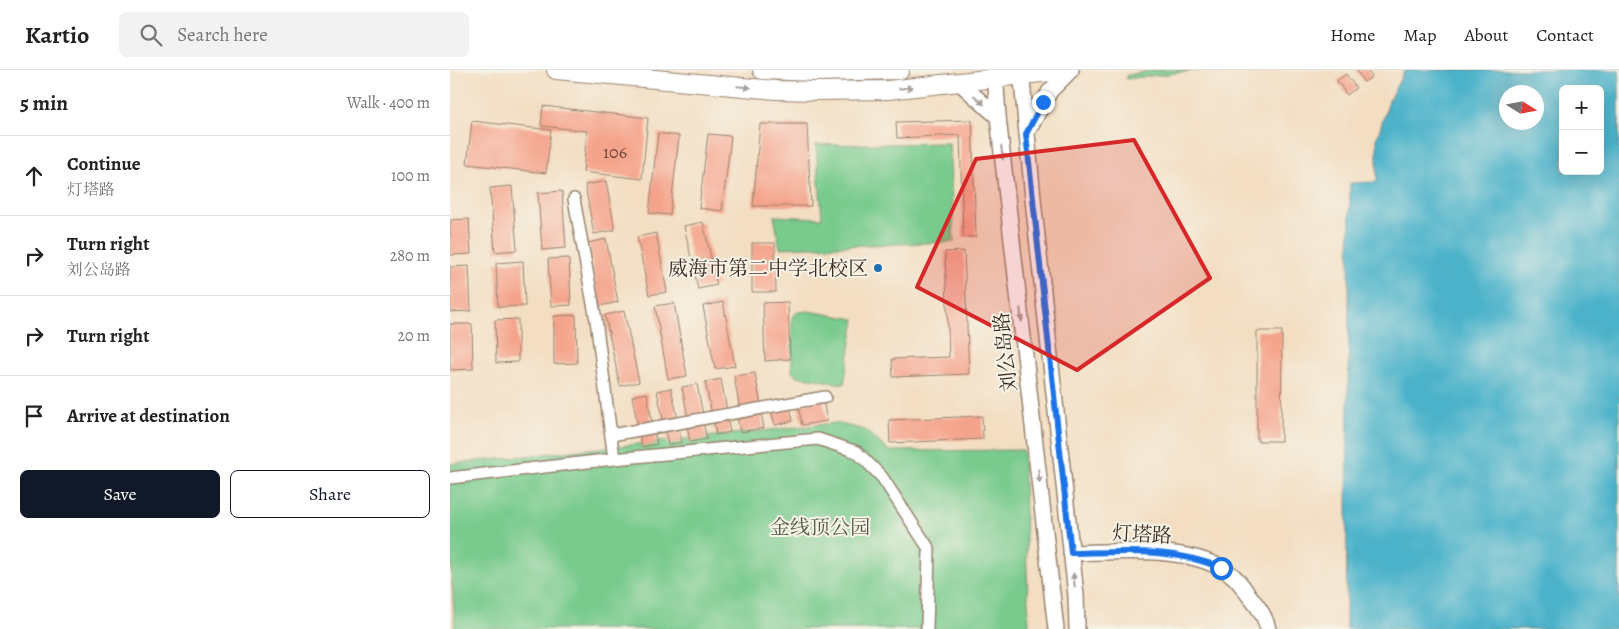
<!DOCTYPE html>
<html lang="en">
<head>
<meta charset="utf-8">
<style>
	:root { --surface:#fff; --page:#f2f2f2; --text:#222; --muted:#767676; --line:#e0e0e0; --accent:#111827 }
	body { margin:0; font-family:Alegreya,"Noto Serif SC",serif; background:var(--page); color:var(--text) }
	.controls { position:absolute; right:15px; top:15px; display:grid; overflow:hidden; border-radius:8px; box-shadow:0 5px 20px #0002 }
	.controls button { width:45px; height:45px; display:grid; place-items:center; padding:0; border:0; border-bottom:1px solid var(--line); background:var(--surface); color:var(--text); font:25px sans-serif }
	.compass { position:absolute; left:1049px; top:15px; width:45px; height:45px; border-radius:50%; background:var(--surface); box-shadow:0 5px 20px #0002; rotate:101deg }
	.stop { position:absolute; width:15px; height:15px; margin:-11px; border:4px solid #1a73e8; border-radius:50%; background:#fff }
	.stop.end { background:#1a73e8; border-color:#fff; box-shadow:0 1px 5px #0008 }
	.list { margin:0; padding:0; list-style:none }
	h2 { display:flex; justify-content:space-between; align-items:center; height:65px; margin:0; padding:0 20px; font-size:21px }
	h2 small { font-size:16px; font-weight:400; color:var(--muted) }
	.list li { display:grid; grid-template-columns:32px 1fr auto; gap:15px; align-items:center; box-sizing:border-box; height:80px; padding:0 20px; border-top:1px solid var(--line) }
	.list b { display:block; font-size:19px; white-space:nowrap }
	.list p { margin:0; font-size:16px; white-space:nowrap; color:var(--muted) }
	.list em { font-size:16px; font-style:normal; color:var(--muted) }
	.actions { display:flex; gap:10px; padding:15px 20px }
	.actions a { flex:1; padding:11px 0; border:1px solid var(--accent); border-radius:8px; text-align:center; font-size:18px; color:var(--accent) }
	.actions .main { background:var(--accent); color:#fff }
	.icon { flex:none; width:28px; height:28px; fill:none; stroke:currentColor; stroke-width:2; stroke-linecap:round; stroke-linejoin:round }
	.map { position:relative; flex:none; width:1169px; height:559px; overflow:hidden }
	header { display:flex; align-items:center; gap:30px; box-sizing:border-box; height:70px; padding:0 25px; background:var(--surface); border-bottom:1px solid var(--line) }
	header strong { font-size:24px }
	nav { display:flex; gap:28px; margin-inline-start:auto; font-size:18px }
	.search { width:350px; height:45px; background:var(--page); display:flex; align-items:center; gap:12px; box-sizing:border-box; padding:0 18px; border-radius:8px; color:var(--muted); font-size:19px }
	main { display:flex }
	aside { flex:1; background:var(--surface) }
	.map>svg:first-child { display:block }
</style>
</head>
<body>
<header>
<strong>Kartio</strong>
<div class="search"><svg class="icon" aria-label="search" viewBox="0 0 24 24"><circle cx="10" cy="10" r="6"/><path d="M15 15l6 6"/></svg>Search here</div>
<nav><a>Home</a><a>Map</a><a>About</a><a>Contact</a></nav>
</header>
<main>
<aside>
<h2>5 min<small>Walk · 400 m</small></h2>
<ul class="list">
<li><svg class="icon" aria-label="ahead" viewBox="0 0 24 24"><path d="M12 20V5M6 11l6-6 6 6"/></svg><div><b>Continue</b><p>灯塔路</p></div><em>100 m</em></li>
<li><svg class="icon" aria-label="right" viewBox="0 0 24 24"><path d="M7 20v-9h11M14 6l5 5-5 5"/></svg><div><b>Turn right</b><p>刘公岛路</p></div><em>280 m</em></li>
<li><svg class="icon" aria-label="right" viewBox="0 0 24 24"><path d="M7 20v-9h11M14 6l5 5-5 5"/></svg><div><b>Turn right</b></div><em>20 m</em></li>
<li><svg class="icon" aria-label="arrive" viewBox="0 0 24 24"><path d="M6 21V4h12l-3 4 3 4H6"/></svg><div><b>Arrive at destination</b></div></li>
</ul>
<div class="actions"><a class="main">Save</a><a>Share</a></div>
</aside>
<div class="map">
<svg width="1169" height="559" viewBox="0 0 1169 559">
	<rect width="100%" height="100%" fill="#f7f3e8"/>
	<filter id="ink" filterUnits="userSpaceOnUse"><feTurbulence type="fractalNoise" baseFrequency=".02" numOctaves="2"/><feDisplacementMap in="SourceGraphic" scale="10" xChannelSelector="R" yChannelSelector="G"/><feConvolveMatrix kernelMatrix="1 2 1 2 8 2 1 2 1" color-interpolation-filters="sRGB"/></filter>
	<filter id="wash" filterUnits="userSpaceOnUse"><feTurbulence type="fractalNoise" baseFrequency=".0096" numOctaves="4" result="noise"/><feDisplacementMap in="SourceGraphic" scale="20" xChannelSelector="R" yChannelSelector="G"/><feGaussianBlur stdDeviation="1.12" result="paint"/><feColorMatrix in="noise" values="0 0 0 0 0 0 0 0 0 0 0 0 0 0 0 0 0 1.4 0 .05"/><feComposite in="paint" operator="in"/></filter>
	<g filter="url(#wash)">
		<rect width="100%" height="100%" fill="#f3dec2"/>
		<!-- green -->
		<g fill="#79cb8d" stroke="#5a7a56">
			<path d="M706,0H750L676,9L677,5Z"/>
			<path d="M499,73L504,172L330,178L324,146L372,148L366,75Z"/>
			<path d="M358,241L405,249L394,314L347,306L342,302V247L348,242Z"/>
			<path d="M386,353L415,360L439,381L573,380L579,559H5L0,481V394Z"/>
		</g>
		<!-- water -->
		<path fill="#4bb2ca" stroke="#436e74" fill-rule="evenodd" d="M955,0H1169V559H896L900,113L927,112V68L940,28ZM1113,19H1150V101H1113ZM1056,22H1086V52H1056Z"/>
		<g id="blocks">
			<!-- building -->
			<g fill="#f5a48c">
				<path d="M906,0H917L922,7L914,12Z"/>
				<path d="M896,4L906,18L897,25L887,11Z"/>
				<path d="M93,36L198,48L192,109L133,102L137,61L91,56Z"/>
				<path d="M522,50L526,167H513L510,65L447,68L446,52Z"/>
				<path d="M22,51L101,60L96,103L17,94Z"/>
				<path d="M310,54H357L361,136H303Z"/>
				<path d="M208,63L229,66L220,145L199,143Z"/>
				<path d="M258,64L281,66L272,141L249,138Z"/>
				<path d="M156,111L165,160L144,164L135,115Z"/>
				<path d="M62,116L67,180L45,182L40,118Z"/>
				<path d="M112,121L116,178L92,180L88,123Z"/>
				<path d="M19,149L21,184L0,185V150Z"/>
				<path d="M253,152L267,215L248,219L234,156Z"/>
				<path d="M206,163L217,222L199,225L187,167Z"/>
				<path d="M156,169L168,232L150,236L138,173Z"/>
				<path d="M302,173H325L326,222H302Z"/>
				<path d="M514,181L519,304L443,307L442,289L499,287L495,182Z"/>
				<path d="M119,188L121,235L101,236L98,189Z"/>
				<path d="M73,191L75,236L48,237L46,193Z"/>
				<path d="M19,196L21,241L0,242V197Z"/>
				<path d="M273,232L285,296L265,299L253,236Z"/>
				<path d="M338,232L340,289L315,291L313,233Z"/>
				<path d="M224,233L237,306L218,309L205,236Z"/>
				<path d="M174,241L189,312L170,316L155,245Z"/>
				<path d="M126,245L127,293L104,294V246Z"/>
				<path d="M68,249V292L46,293L45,250Z"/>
				<path d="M0,254H22L23,299L0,300Z"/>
				<path d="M807,261H832L831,371H807Z"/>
				<path d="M305,303L311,336L290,340L284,306Z"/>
				<path d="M271,309L277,341L262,344L255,312Z"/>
				<path d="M247,314L253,345L238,348L232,317Z"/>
				<path d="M221,318L228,349L214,353L207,321Z"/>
				<path d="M197,323L202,353L188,356L182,326Z"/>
				<path d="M373,330L377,351L352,355L348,335Z"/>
				<path d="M340,336L343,351L325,355L321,340Z"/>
				<path d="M311,342L314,358L290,362L287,346Z"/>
				<path d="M532,346L533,369L440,373L439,350Z"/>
				<path d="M277,348L280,362L266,365L263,350Z"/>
				<path d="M253,352L257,369L240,372L237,355Z"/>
				<path d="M229,357L232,372L218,375L215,360Z"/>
				<path d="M204,361L207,374L192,377L189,363Z"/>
			</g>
		</g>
	</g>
	<g filter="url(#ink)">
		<use href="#blocks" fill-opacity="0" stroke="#978470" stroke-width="1"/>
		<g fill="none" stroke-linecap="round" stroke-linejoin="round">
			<defs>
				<g id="street">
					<path d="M124,129L146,250L164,389"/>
					<path d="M161,365L375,327"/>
					<path d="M0,408L164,389L368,369L407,382L432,407L479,479L477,559"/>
				</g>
				<g id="secondary">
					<path d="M545,0L548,47L606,559"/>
					<path d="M571,0L584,139L626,525L627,559"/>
					<path d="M510,13L548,47"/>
					<path d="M577,62L600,21L621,0"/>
					<path d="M621,483C670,482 742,474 782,505C788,510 793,517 797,523C806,534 815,545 818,559"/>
				</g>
				<g id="primary">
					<path d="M106,0L326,20L366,21L438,20L618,0"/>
					<path d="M312,0L366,2L450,0"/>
				</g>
			</defs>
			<!-- street casing -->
			<use href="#street" stroke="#978470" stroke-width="14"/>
			<!-- secondary casing -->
			<use href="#secondary" stroke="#978470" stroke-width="18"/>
			<!-- primary casing -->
			<use href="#primary" stroke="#978470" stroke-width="20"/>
			<!-- street -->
			<use href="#street" stroke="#fff" stroke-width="11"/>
			<!-- secondary -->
			<use href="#secondary" stroke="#fff" stroke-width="15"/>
			<!-- primary -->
			<use href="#primary" stroke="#fff" stroke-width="18"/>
		</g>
		<!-- one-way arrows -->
		<defs><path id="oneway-solid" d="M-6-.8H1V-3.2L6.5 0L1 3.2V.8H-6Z" transform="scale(1.25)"/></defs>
		<g fill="#a79f9a">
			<use href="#oneway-solid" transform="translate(294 17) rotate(5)"/>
			<use href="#oneway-solid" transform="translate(456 18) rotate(-6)"/>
			<use href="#oneway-solid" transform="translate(529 30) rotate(42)"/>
			<use href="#oneway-solid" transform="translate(552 83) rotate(83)"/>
			<use href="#oneway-solid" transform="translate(571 245) rotate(84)"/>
			<use href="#oneway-solid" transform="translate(589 406) rotate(84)"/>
			<use href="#oneway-solid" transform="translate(624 510) rotate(-96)"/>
		</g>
	</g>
	<g fill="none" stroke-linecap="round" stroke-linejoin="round" filter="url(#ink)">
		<!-- route -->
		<path stroke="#1a73e8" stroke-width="6" d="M593,32L576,64L621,483C671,482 724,477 771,498"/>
	</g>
	<!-- marked area -->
	<path fill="#d62828" fill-opacity="0.2" stroke="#d62828" stroke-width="4" stroke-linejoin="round" d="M684,70L760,208L627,300L467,217L526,89Z"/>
	<!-- markers -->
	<circle fill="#1f6fb2" stroke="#f7f3e8" stroke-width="2" cx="428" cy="198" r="5"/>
	<g text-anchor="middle" stroke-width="4" stroke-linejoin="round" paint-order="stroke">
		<!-- number labels -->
		<g font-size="18" fill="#6a483a">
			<text x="165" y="88">106</text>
		</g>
		<!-- poi labels -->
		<g font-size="20" fill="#3b2a1e" stroke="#f7f3e8" text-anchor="end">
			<text x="418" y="205">威海市第二中学北校区</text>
		</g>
		<!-- street labels -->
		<g font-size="20" fill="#3b2a1e" stroke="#f7f3e8">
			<text transform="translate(555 282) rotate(-96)" y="7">刘公岛路</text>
			<text transform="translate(692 464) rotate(3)" y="7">灯塔路</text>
		</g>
		<!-- park labels -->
		<g font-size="20" fill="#4e5a3f" stroke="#f7f3e8">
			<text x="370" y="464">金线顶公园</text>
		</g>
	</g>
</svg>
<div class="controls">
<button>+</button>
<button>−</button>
</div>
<svg class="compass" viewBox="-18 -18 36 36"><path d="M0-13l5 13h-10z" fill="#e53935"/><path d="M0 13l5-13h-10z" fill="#767676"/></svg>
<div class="stop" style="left:771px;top:498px"></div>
<div class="stop end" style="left:593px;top:32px"></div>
</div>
</main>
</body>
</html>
